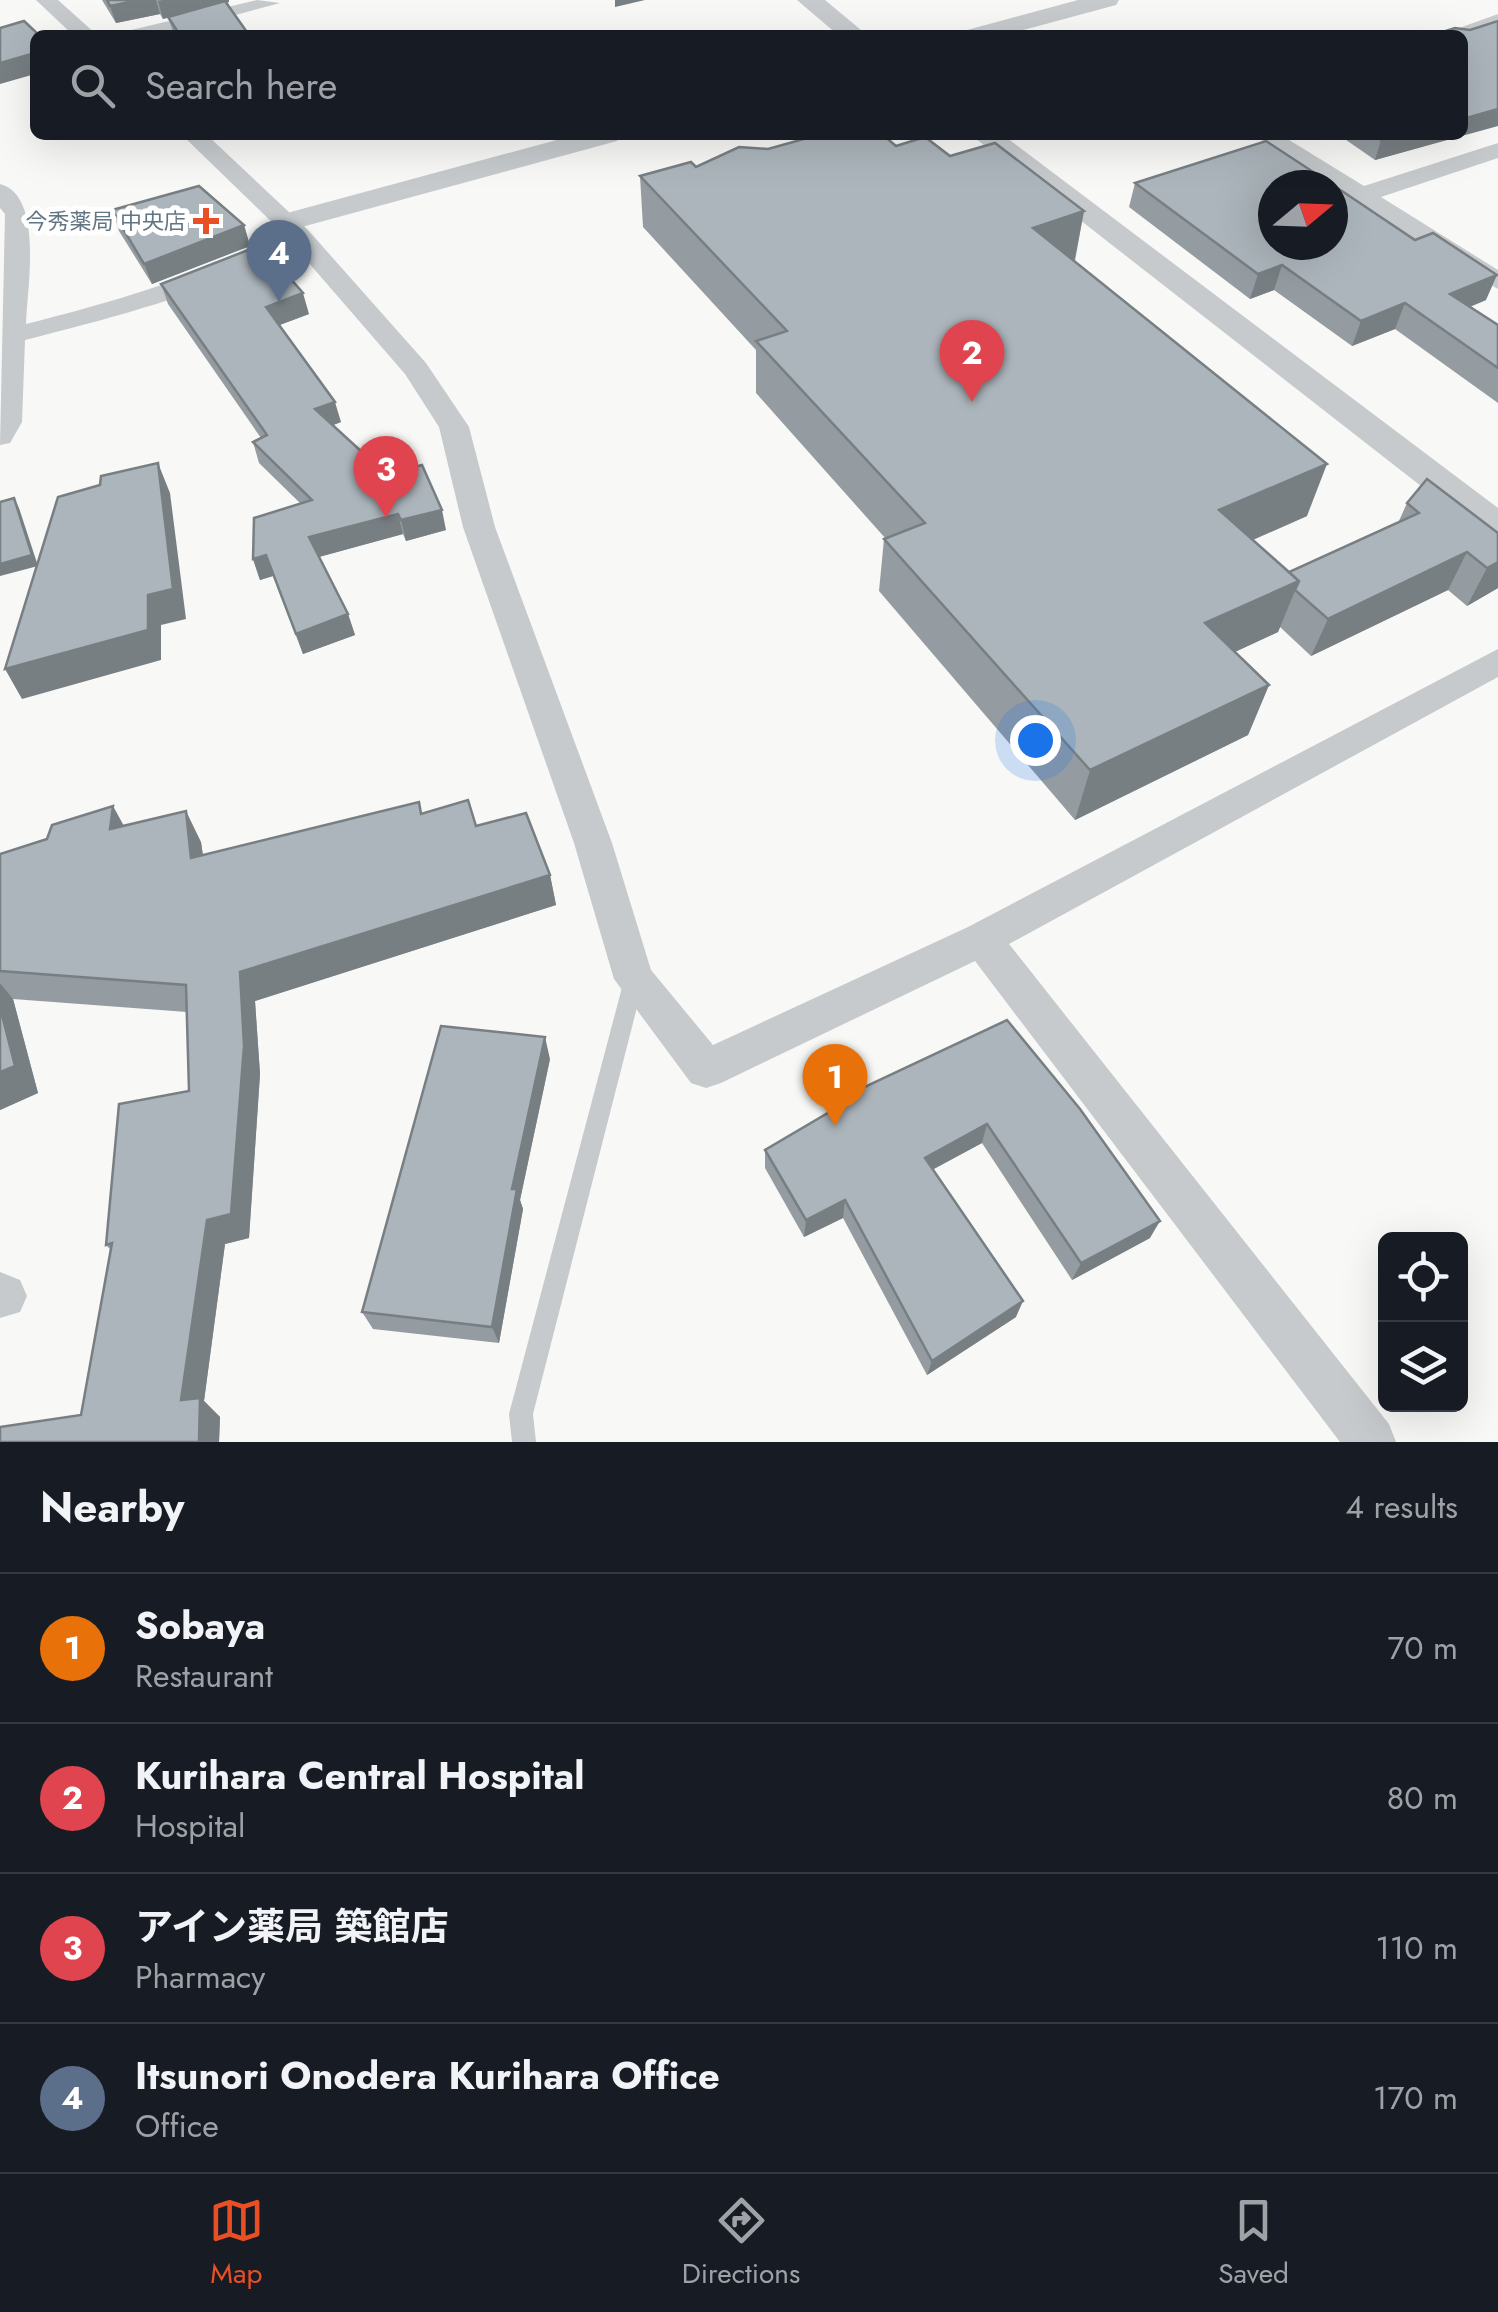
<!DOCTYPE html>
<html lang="en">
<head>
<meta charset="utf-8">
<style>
	:root { --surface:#171b24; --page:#20242c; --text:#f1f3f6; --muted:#9ea1a6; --line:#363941; --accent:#e94f25 }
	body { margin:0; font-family:Jost,"Noto Sans JP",sans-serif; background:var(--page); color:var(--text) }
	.controls { position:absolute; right:30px; bottom:30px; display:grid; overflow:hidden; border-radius:15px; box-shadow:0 10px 40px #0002 }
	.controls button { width:90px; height:90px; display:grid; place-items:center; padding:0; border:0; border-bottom:2px solid var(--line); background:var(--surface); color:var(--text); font:50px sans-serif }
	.compass { position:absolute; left:1258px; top:170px; width:90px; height:90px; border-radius:50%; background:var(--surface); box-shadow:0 10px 40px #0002; rotate:71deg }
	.you { position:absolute; left:1035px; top:740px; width:35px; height:35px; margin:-25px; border:8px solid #fff; border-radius:50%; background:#1a73e8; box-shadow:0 0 0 15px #1a73e833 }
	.badge { display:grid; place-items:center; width:65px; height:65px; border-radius:50%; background:var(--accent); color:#fff; font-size:32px; font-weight:700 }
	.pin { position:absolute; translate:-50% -82px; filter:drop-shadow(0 2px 5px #0008) }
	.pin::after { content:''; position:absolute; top:52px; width:35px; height:30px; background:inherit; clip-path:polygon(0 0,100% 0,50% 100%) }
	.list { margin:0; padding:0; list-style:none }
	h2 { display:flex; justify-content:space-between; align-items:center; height:130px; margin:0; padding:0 40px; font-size:42px }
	h2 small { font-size:32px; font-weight:400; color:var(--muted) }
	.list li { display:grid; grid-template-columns:65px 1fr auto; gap:30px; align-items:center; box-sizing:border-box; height:150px; padding:0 40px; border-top:2px solid var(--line) }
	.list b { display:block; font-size:38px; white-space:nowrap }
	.list p { margin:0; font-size:32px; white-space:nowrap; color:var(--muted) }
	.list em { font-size:32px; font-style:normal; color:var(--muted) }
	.icon { flex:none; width:55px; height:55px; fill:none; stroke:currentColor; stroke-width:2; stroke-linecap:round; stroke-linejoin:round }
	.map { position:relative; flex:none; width:1498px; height:1442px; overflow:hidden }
	.search { position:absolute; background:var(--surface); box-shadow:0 10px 40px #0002; left:30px; right:30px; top:30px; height:110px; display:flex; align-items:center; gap:25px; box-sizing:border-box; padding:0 35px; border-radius:15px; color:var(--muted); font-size:38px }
	.sheet { height:730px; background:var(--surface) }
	nav { display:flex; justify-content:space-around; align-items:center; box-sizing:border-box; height:140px; border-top:2px solid var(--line); background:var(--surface); font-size:28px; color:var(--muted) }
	nav a { display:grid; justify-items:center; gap:5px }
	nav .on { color:var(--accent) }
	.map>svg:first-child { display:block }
</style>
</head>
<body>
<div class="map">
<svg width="1498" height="1442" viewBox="0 0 1498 1442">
	<rect width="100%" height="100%" fill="#f8f8f6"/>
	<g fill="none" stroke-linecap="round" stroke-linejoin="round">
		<!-- service -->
		<path fill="#c6cacd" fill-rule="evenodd" d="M634,971L641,974L644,980L533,1414L536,1442H512L509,1414L624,980L627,974Z"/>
		<!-- minor -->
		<g fill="#c6cacd" fill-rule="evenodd">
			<path d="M36,0H58L97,35H73Z"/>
			<path d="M257,0L280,3L161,35H123L127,31Z"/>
			<path d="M1498,14V27L1463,38L1440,35Z"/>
			<path d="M182,135H207L308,230L426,363L469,427L495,527L612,843L651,970L713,1045L968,927L1498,649V677L1009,944L1389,1424L1396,1442H1340L975,961L721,1083L706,1088L691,1083L614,979L574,843L463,527L439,427L405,374L295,247C209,293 119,316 25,340L22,422L10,443L0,445L5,214L0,208V184C44,195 27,289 26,324C116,301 201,277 283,233Z"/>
			<path d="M1253,135H1281L1364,186L1498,143V158L1381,197L1498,270V289L1350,201L1333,185Z"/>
			<path d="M0,1272L20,1280L27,1296L20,1312L0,1318Z"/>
		</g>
		<!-- tertiary -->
		<g fill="#c6cacd" fill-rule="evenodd">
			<path d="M797,0H825L867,35H838Z"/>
			<path d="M1078,0H1119L1116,5L1005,35H963L967,30Z"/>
			<path d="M575,135H621L617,141L298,228H276L272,222L276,216Z"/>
			<path d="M971,135H1003L1498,508V540L1485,536Z"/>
		</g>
	</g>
	<!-- wall -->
	<g fill="#949ca1">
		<path d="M102,0H229V2L226,3L249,35H174L168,17L163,19L160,14L116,23Z"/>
		<path d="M1339,135H1463L1375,160Z"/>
		<path d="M896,146L950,156L1084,211L1075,261L1307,516L1253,540L1289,572L1398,523L1407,503L1498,533V588L1467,606L1448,590L1311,656L1280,627L1278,632L1235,652L1269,685L1248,735L1075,820L879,591L884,539H886L756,393V350L643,227L640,176L696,167L768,149Z"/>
		<path d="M1135,183L1486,300L1470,307L1498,325V403L1395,329L1352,346L1274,290L1250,299L1129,207Z"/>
		<path d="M112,210L244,225L250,246L152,284L119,231Z"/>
		<path d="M161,284L309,314L279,325L341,422L333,425L446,530L406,541L403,534L319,557L348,614L355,635L303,654L273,576L260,580L253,559L301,504L259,463L253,442L261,438L168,304Z"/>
		<path d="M419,802L422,813L476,826L550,875L556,905L255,1001L260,1074L249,1238L225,1244L204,1401L220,1417L219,1442H0L81,1415L111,1250L106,1245L189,1091L187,1012L13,999L38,1093L0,1110V854L47,839L124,826L201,842L203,855Z"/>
		<path d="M1007,1020L1150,1238L1072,1280L982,1143L933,1169L1016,1317L927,1375L843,1218L804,1237L765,1168V1150L857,1096L858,1090Z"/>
		<path d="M550,1059L520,1200L523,1209L499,1343L373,1329L362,1312Z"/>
	</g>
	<!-- shaded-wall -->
	<g fill="#787f83">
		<path d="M139,0H156L160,14L116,23L110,6Z"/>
		<path d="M163,0H229V2L163,19L158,1Z"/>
		<path d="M615,0H645L615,7Z"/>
		<path d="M35,53V74L0,84V63Z"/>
		<path d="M1498,109V126L1375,160L1381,140L1402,135H1463V119Z"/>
		<path d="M1084,211L1074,262L1033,228Z"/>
		<path d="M244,225L250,246L152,284L144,264Z"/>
		<path d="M1282,265L1274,290L1250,299L1258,274Z"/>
		<path d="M1497,275L1486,300L1439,319L1450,294Z"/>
		<path d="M303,293L309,314L272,328L266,307Z"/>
		<path d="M1405,303L1395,329L1352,346L1361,321Z"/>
		<path d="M335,402L341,422L321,430L315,409Z"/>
		<path d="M158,463L170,493L186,619L161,625V660L22,699L5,669Z"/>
		<path d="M1327,464L1307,516L1202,562L1219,510Z"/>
		<path d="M14,498L19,508L38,566L0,576V564Z"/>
		<path d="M442,510L446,530L406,541L401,520Z"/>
		<path d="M398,514L403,534L315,558L309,537Z"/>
		<path d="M1467,552L1448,590L1311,656L1328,619Z"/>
		<path d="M266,555L273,576L260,580L253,559Z"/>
		<path d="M1498,562V588L1467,606L1487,568Z"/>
		<path d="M1299,581L1278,632L1187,674L1205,623Z"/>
		<path d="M348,614L355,635L303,654L296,634Z"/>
		<path d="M1269,685L1248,735L1075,820L1090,770Z"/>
		<path d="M113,806L130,837L110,829Z"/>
		<path d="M186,811L201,842L207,888L191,858Z"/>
		<path d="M550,875L556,905L255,1001L260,1074L249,1238L225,1244L204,1401L220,1417L219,1442H199L181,1400L240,972Z"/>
		<path d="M0,983L13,999L38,1093L0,1110Z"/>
		<path d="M545,1037L550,1059L520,1200L523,1209L499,1343L492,1327L512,1189Z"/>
		<path d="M987,1124L982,1143L921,1176L925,1158Z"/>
		<path d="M845,1200L843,1218L804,1237L806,1220Z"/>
		<path d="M1160,1221L1150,1238L1072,1280L1081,1263Z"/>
		<path d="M1023,1301L1016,1317L927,1375L932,1361Z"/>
	</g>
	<!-- building -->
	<g fill="#acb5bb" stroke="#787f83" stroke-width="2.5">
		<path d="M107,0H139L110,6Z"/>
		<path d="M225,1L249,35H180L168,17Z"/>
		<path d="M24,21L39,35H35V53L0,63V28Z"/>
		<path d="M1498,21V109L1463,119V35H1433L1455,28L1470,30Z"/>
		<path d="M818,135H883L896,146L925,137L950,156L995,143L1084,211L1033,228L1327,464L1219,510L1299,581L1205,623L1269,685L1090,770L884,539L925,523L756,341L787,331L640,176L691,162L696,167L739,147L768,149Z"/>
		<path d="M1373,135H1402L1381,140Z"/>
		<path d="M1266,141L1333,185H1273V245H1333V185L1415,240L1433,233L1497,275L1450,294L1498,325V368L1405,303L1361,321L1282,265L1258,274L1135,183Z"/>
		<path d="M199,186L244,225L144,264L112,210Z"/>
		<path d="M261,245L303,293L266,307L335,402L315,409L386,474L422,465L442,510L401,520L398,514L309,537L348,614L296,634L266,555L253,559L254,518L312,500L253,442L267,435L161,284Z"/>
		<path d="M158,463L173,589L148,595V630L5,669L58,497L100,485L101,476Z"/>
		<path d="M1427,479L1498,533V562L1487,568L1467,552L1328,619L1295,590L1299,581L1289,572L1419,513L1407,503Z"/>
		<path d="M14,498L32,555L0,564V502Z"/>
		<path d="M468,800L476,826L526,813L550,875L240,972L244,1046L231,1214L207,1220L181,1400L200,1398L199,1442H0V1427L81,1415L112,1243L106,1245L119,1104L189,1091L186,985L0,971V854L47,839L52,825L113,806L110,829L186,811L191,858L419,802L421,814Z"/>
		<path d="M0,1007L15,1066L0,1072Z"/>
		<path d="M1007,1020L1080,1109L1160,1221L1081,1263L987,1124L925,1158L1023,1301L932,1361L845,1200L806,1220L765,1150L860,1094L858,1090Z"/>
		<path d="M441,1026L545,1037L512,1189H517L492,1327L362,1312Z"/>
	</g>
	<!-- markers -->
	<path fill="#e94f25" stroke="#fff" stroke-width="4" d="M201 206h10v10h10v10h-10v10h-10v-10h-10v-10h10z"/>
	<g text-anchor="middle" stroke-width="10" stroke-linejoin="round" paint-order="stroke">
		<!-- far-poi labels -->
		<g font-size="22" fill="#627582" stroke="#fff" text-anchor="end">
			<text x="186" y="229">今秀薬局 中央店</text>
		</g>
	</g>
</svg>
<div class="controls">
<button><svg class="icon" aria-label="locate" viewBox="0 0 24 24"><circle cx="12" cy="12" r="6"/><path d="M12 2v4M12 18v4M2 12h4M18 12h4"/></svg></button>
<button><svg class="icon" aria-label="layers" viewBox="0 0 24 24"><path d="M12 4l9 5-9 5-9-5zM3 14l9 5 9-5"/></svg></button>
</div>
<svg class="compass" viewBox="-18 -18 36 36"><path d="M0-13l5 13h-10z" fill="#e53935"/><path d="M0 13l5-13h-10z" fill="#9ea1a6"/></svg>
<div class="you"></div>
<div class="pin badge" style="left:835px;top:1126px;background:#e8710a">1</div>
<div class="pin badge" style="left:972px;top:402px;background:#e0444e">2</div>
<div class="pin badge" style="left:386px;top:518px;background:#e0444e">3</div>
<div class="pin badge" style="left:279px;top:302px;background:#5c6f8a">4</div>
<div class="search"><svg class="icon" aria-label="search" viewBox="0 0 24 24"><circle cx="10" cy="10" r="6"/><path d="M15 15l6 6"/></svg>Search here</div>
</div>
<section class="sheet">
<h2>Nearby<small>4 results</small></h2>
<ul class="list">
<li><span class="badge" style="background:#e8710a">1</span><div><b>Sobaya</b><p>Restaurant</p></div><em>70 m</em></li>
<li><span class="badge" style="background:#e0444e">2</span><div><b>Kurihara Central Hospital</b><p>Hospital</p></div><em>80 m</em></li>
<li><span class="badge" style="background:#e0444e">3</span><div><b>アイン薬局 築館店</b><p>Pharmacy</p></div><em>110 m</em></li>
<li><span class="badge" style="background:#5c6f8a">4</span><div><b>Itsunori Onodera Kurihara Office</b><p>Office</p></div><em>170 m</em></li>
</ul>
</section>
<nav>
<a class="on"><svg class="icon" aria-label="map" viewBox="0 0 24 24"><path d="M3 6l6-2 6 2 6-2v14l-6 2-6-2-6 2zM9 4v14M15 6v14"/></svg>Map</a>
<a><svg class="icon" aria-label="directions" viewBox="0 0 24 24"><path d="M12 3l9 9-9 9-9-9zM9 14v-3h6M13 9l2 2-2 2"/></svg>Directions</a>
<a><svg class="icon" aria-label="saved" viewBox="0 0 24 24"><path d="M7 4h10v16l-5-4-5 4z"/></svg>Saved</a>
</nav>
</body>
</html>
